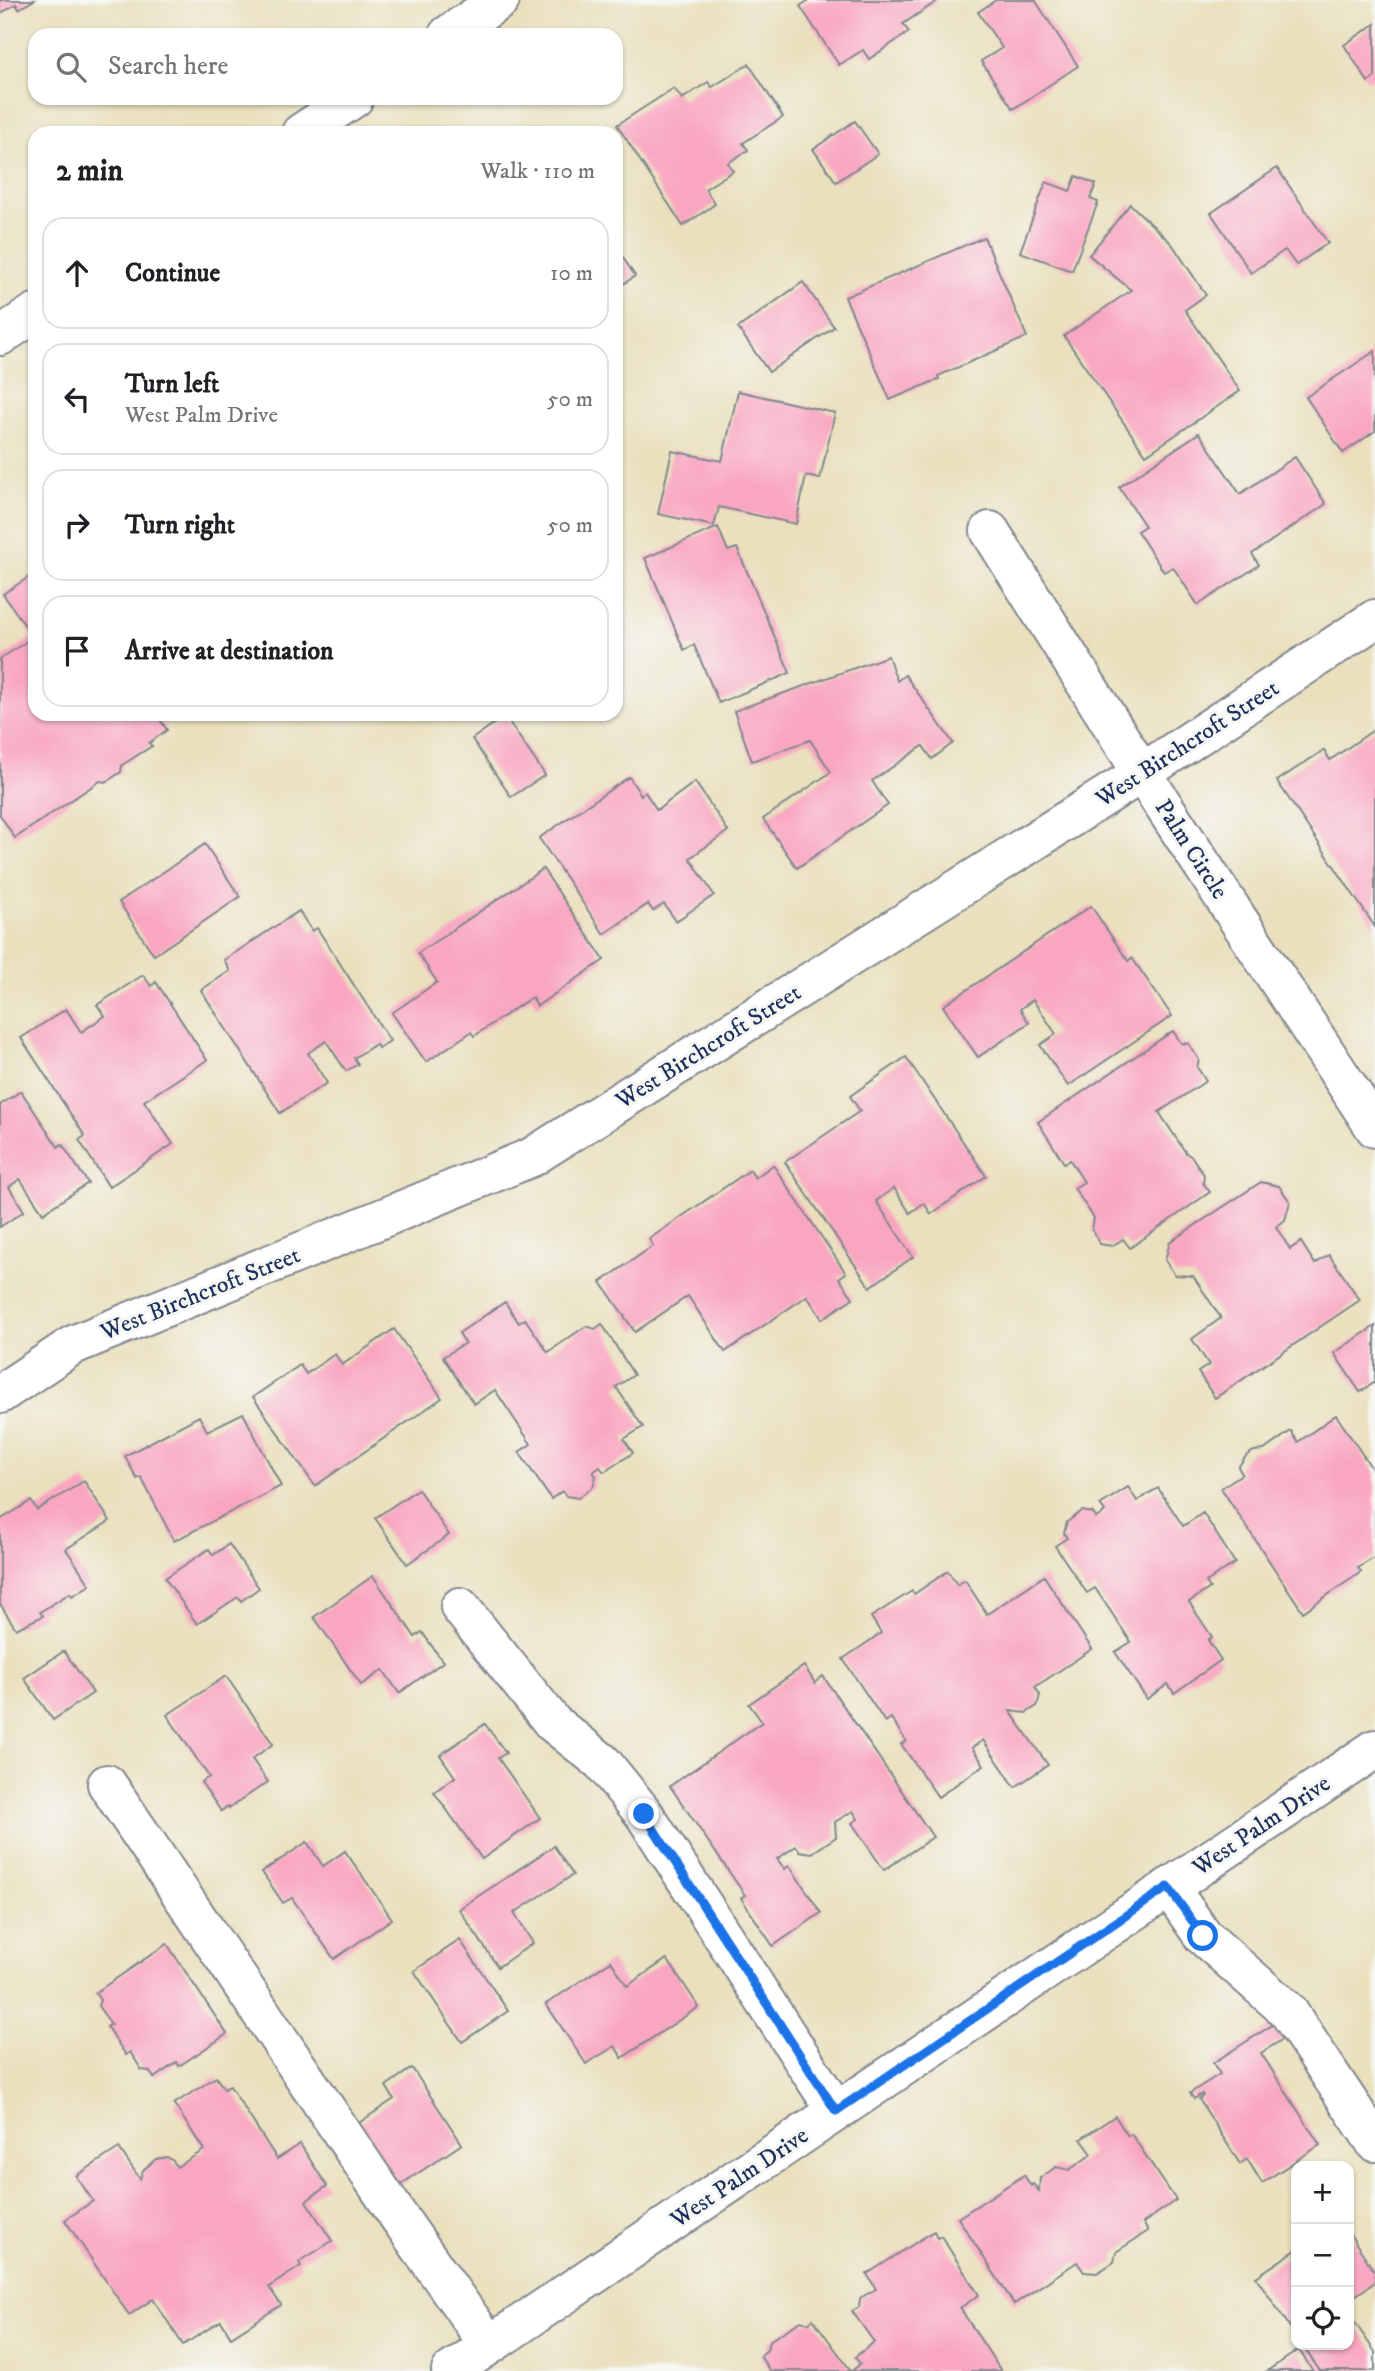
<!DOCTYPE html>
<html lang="en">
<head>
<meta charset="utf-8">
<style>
	:root { --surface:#fff; --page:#f2f2f2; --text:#202124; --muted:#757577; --line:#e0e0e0 }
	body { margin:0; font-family:"IM FELL DW Pica",serif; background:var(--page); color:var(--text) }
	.controls { position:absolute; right:21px; bottom:21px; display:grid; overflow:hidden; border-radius:14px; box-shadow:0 2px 5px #0004 }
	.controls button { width:63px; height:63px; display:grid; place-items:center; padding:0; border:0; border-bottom:2px solid var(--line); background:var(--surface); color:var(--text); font:35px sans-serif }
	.stop { position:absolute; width:21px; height:21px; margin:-16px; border:5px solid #1a73e8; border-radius:50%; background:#fff }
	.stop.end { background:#1a73e8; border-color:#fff; box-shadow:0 2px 7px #0008 }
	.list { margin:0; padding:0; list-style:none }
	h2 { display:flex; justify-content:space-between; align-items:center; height:91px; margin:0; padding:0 28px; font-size:30px }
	h2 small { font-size:23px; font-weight:400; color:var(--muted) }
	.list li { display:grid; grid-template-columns:46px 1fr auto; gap:21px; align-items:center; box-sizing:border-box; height:112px; margin:0 14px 14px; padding:0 14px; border:2px solid var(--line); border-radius:21px }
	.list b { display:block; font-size:26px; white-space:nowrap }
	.list p { margin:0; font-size:23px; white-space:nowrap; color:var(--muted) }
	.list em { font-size:23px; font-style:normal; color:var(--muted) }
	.icon { flex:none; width:38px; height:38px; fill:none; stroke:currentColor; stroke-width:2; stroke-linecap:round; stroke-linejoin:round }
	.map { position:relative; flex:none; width:1375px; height:2371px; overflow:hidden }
	.search { position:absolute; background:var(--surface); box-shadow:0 2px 5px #0004; left:28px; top:28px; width:595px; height:77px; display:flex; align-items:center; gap:18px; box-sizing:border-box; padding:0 24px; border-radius:21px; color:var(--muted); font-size:26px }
	.panel { position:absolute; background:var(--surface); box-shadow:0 2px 5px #0004; left:28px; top:126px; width:595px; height:595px; border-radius:21px }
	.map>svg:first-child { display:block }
</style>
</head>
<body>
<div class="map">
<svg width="1375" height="2371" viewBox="0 0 1375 2371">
	<rect width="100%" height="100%" fill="#f6f6f2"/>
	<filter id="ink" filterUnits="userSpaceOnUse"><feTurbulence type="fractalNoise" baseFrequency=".0143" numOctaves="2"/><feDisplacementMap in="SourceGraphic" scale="14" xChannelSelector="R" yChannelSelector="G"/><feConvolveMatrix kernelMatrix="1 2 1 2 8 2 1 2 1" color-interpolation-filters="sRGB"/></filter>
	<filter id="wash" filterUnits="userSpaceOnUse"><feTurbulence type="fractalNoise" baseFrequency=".00686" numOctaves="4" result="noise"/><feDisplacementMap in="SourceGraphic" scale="28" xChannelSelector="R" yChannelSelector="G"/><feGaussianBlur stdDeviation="1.57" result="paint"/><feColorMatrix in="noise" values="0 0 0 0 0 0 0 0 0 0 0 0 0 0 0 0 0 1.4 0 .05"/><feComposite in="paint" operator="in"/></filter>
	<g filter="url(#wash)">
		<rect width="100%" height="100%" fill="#eae0bd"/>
		<g id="blocks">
			<!-- building -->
			<g fill="#f9a6c1">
				<path d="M0,0H34L19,9L16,4L0,14Z"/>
				<path d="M809,0H939L903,24L909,32L869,59L863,50L839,65L800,6Z"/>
				<path d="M996,0H1035L1078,66L1013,109L981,61L1002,48L978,12Z"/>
				<path d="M1375,24V77L1368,82L1344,45Z"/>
				<path d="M749,64L783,117L743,143L748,150L728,163L733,171L705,189L715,204L683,226L617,125L674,88L682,99L708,82L712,87Z"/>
				<path d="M855,121L878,154L836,182L813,149Z"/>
				<path d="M1277,168L1328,243L1296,265L1285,250L1251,273L1211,213Z"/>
				<path d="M1076,176L1096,184L1090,199L1098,202L1072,271L1020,252L1046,182L1070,191Z"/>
				<path d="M1130,204L1172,244L1206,295L1185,310L1240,391L1146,455L1064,336L1131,290L1089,255Z"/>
				<path d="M984,237L1027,337L938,376L939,379L890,400L845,297Z"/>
				<path d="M616,247L635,276L616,289Z"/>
				<path d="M803,282L834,327L769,372L738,328Z"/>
				<path d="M1375,351V431L1343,453L1306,397Z"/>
				<path d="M738,391L835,413L820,479L806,476L796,524L719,507L714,526L658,514L672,451L722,461Z"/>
				<path d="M1199,433L1240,494L1295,457L1326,504L1252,554L1259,565L1198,605L1173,567L1164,572L1137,531L1145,526L1119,487Z"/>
				<path d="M718,527L728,551L737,548L790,673L719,703L694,645L684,650L645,558Z"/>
				<path d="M35,573V714H156L167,730L149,743L152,746L122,765L121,772L106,782L100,781L15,838L0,815V659L33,637L3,594Z"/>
				<path d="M888,656L897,681L905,675L953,743L932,759L923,746L872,781L888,805L797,868L763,819L831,772L810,740L752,761L734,711Z"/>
				<path d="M505,716L545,775L511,797L472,739Z"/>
				<path d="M1375,729V927L1277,781L1324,750L1330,760Z"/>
				<path d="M629,777L641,795L645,792L657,810L695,782L728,831L690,858L714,895L676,921L664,904L653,911L648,904L604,934L539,838Z"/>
				<path d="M205,844L240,897L154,955L119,902Z"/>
				<path d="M543,869L604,960L537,1006L532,997L474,1036L471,1032L426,1062L392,1013L437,982L418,953Z"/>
				<path d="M1091,906L1128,961L1132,958L1172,1016L1068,1086L1040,1045L1056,1034L1033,1000L1020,1009L1029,1023L978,1057L943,1006Z"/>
				<path d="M299,911L312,931L317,928L390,1041L378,1048L376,1044L354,1058L358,1064L346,1071L326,1041L308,1053L327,1083L280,1113L201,990L230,971L224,960Z"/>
				<path d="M143,975L151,986L156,982L207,1060L144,1101L173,1144L109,1187L79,1140L85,1136L21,1038L66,1009L81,1032L105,1016L97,1005Z"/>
				<path d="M1173,1031L1181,1043L1189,1044L1199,1060L1197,1067L1206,1081L1159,1112L1186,1153L1192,1157L1204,1175L1203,1183L1210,1192L1130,1248L1123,1239L1112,1246L1100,1244L1092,1229L1094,1218L1074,1188L1084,1182L1070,1160L1064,1163L1038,1122Z"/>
				<path d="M906,1057L986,1176L931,1214L924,1203L910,1213L894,1188L876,1201L913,1257L870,1287L785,1162L860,1111L850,1096Z"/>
				<path d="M21,1091L58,1147L62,1144L88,1183L43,1213L20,1179L9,1187L24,1211L0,1227V1105Z"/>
				<path d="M773,1165L846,1273L839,1278L853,1298L822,1319L807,1296L725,1352L688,1296L635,1332L601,1282L653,1246L649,1239L750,1170L755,1178Z"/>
				<path d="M1261,1182L1279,1186L1290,1202L1285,1220L1276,1227L1290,1249L1301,1242L1315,1264L1329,1255L1360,1300L1215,1398L1198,1372L1209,1365L1192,1339L1221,1318L1193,1276L1175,1275L1165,1260L1170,1242Z"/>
				<path d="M505,1302L519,1323L525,1319L548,1352L586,1326L595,1329L602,1324L634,1375L616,1387L643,1427L624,1439L633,1453L604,1472L600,1467L593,1472L596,1476L593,1487L578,1498L566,1496L562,1491L551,1499L519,1452L531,1444L495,1390L474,1404L443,1357L465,1343L459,1333Z"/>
				<path d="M1375,1326V1382L1360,1392L1334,1353Z"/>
				<path d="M394,1329L442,1398L315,1486L253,1397L300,1365L306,1374L335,1354L342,1365Z"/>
				<path d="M243,1413L281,1486L174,1541L141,1477L137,1479L125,1456L199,1416L207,1431Z"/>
				<path d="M1336,1415L1375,1473V1557L1358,1568L1361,1572L1303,1612L1221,1488L1242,1474L1238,1467L1247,1455L1254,1451L1264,1450L1291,1431L1298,1442Z"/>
				<path d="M84,1481L110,1521L66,1549L90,1585L72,1596L70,1593L40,1612L43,1616L16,1629L0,1604V1520L31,1501L37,1510Z"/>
				<path d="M1128,1487L1137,1501L1158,1488L1183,1526L1203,1513L1235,1563L1206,1582L1210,1588L1189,1602L1212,1637L1208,1640L1221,1660L1174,1693L1168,1684L1147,1699L1115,1652L1131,1642L1095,1588L1087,1593L1055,1546L1067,1538L1064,1533L1067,1522L1082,1511L1093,1513L1096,1518L1105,1512L1100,1505Z"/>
				<path d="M418,1489L449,1535L407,1564L375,1518Z"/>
				<path d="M229,1544L259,1588L241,1601L238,1597L197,1624L165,1578L209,1549L213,1555Z"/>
				<path d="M948,1571L957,1585L965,1580L987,1614L1044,1576L1092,1649L1035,1687L1040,1695L1037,1706L1026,1713L1010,1711L1048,1765L1015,1787L983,1740L972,1748L984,1765L938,1797L901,1744L906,1741L891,1718L885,1722L843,1659L881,1633L871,1617L912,1591L914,1594Z"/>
				<path d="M373,1576L415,1637L422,1632L443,1662L399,1693L383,1670L361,1685L314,1617Z"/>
				<path d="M64,1651L93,1693L53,1720L24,1678Z"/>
				<path d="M804,1666L815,1683L823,1676L933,1837L884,1870L852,1823L858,1819L853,1811L835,1822L836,1837L812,1853L800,1851L796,1846L777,1859L785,1869L789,1865L821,1913L773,1946L741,1898L745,1895L670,1786L762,1722L749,1704Z"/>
				<path d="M226,1676L273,1744L252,1759L268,1782L229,1808L228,1806L221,1811L201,1782L209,1777L167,1715Z"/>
				<path d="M485,1724L506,1753L498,1758L540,1818L482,1859L434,1792L455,1777L440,1755Z"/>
				<path d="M307,1842L323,1866L345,1851L392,1919L334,1959L292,1898L283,1903L262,1872Z"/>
				<path d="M554,1846L573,1875L514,1913L533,1943L498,1967L459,1909Z"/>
				<path d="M460,1940L508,2011L462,2042L414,1971Z"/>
				<path d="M167,1944L227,2034L179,2066L177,2062L154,2078L149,2071L142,2070L130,2052L126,2055L107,2027L111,2024L98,2006L100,2000L95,1993Z"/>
				<path d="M667,1959L699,2007L622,2058L615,2046L586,2064L546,2004L611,1961L627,1986Z"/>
				<path d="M1274,2024L1283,2039L1261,2053L1320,2145L1262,2183L1247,2159L1240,2164L1199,2099L1203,2096L1202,2094L1194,2099L1190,2093L1220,2074L1213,2063Z"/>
				<path d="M412,2068L462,2144L391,2191L350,2129L394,2099L386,2086Z"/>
				<path d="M216,2077L224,2089L230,2086L277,2159L300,2144L327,2186L306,2201L332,2241L299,2262L301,2266L269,2287L281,2305L231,2337L221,2321L183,2345L153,2299L129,2315L65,2220L93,2201L76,2176L119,2148L140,2179L143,2170L156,2159L167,2157L173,2161L177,2167L204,2150L174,2104Z"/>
				<path d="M1115,2116L1128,2136L1131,2134L1176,2200L1143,2223L1148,2231L1116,2252L1114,2262L1097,2273L1084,2272L1077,2262L1014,2304L958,2218L1024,2175L1031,2186L1033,2184L1039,2191L1040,2178L1056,2167L1069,2170L1092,2154L1081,2139Z"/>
				<path d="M934,2231L937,2238L941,2236L979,2295L960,2308L1001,2371H852L860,2364L855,2357L874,2342L852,2311L859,2307L860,2298L876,2289L867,2274Z"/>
				<path d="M1349,2233L1375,2272V2282L1349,2300Z"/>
				<path d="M1296,2250V2336L1256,2277Z"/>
				<path d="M1349,2314L1375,2352V2371H1320L1302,2345H1349Z"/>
				<path d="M813,2319L851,2371H770L760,2356L767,2350L769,2341L801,2321L808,2323Z"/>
				<path d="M1299,2350L1313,2371H1267Z"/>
			</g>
		</g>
	</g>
	<g filter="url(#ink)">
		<use href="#blocks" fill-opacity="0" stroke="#82888e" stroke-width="2"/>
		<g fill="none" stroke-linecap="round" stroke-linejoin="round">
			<defs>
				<g id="minor">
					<path d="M448,35L500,0"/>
					<path d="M301,133L354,98"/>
					<path d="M0,336L35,313"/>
					<path d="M990,531L1142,773L1375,1128"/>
					<path d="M0,1394L73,1345L532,1157L1142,773L1375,619"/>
					<path d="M460,1607L553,1723L602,1762L644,1814L836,2111"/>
					<path d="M107,1784L398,2216L489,2345"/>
					<path d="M1169,1887L1203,1936L1288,2011L1375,2142"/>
					<path d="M451,2371L1375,1749"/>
				</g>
			</defs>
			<!-- minor casing -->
			<use href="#minor" stroke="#82888e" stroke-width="42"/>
			<!-- minor -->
			<use href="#minor" stroke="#fff" stroke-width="38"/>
		</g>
	</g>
	<g fill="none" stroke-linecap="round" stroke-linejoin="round" filter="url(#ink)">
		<!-- route -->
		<path stroke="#1a73e8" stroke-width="9" d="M644,1814L836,2111L1168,1887L1203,1936"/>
	</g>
	<g text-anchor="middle" stroke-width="6" stroke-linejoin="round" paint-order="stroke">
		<!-- street labels -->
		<g font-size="24" fill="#1b2f5e" stroke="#f6f6f2">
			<text transform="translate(1187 743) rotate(-33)" y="8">West Birchcroft Street</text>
			<text transform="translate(1192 849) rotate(57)" y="8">Palm Circle</text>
			<text transform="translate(708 1046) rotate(-32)" y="8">West Birchcroft Street</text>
			<text transform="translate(200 1293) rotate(-22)" y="8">West Birchcroft Street</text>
			<text transform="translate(1261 1825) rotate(-34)" y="8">West Palm Drive</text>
			<text transform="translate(739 2177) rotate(-34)" y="8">West Palm Drive</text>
		</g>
	</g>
</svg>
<div class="controls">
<button>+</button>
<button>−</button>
<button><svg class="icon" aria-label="locate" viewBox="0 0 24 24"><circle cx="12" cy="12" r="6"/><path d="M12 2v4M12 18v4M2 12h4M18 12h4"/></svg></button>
</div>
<div class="stop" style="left:1203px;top:1936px"></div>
<div class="stop end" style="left:644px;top:1814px"></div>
<div class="search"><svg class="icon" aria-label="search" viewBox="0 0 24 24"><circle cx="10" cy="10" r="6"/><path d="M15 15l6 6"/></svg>Search here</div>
<section class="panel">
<h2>2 min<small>Walk · 110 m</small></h2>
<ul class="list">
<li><svg class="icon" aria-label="ahead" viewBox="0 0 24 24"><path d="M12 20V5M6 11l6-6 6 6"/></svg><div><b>Continue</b></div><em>10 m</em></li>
<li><svg class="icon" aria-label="left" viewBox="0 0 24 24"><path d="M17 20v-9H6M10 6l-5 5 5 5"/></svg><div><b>Turn left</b><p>West Palm Drive</p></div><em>50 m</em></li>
<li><svg class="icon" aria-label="right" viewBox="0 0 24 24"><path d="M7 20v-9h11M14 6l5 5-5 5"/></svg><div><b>Turn right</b></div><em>50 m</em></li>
<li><svg class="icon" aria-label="arrive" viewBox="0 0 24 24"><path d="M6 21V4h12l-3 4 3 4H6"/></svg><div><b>Arrive at destination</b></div></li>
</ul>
</section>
</div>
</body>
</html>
